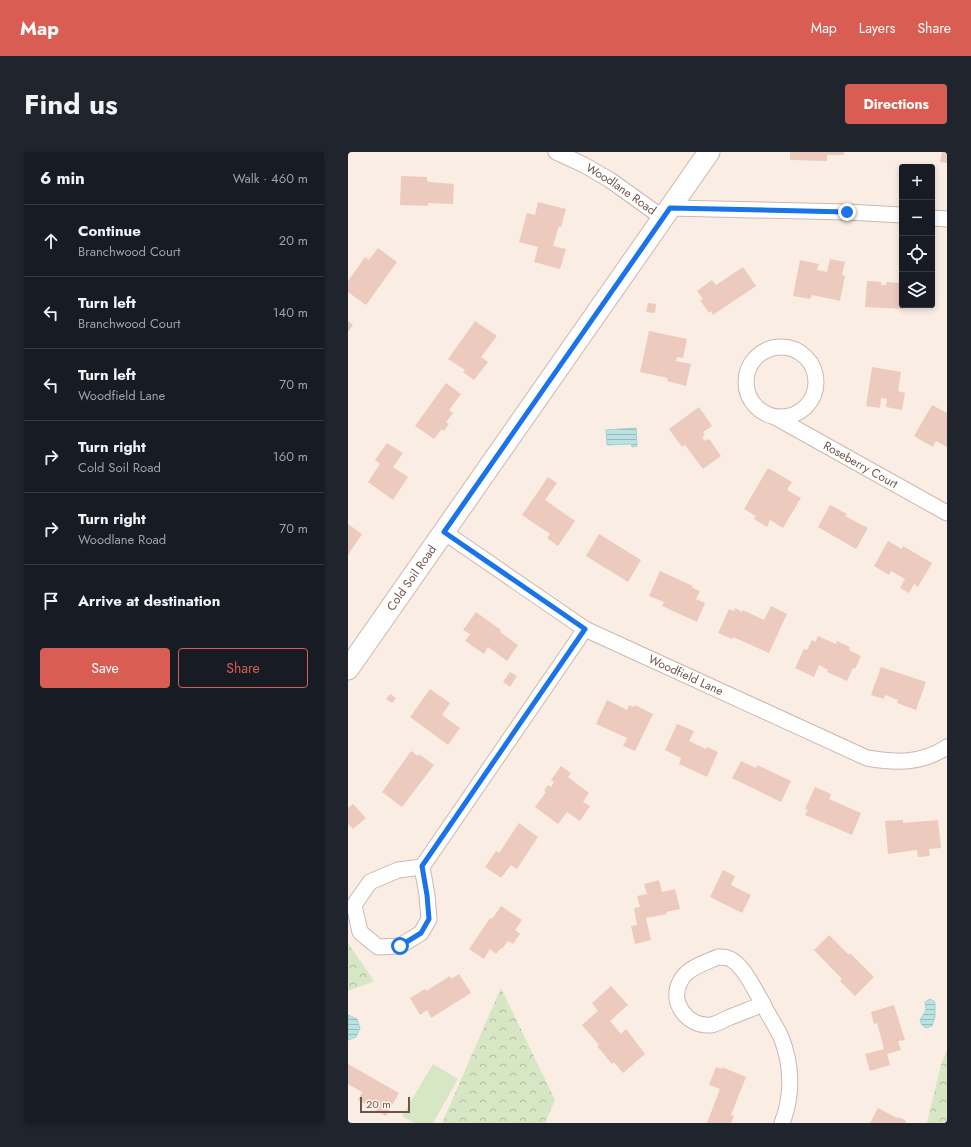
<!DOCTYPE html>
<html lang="en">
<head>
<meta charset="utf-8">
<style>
	:root { --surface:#171b24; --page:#20242c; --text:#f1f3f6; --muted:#9ea1a6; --line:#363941; --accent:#da5d53 }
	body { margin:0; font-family:Jost,sans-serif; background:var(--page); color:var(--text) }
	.controls { position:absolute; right:12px; top:12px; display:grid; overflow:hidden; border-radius:4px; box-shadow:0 2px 6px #0003 }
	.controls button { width:36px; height:36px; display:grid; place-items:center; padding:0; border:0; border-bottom:1px solid var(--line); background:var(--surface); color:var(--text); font:20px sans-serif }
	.scale { position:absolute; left:12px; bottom:10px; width:50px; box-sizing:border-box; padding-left:4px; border:2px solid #70534c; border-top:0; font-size:11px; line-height:14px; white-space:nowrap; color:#70534c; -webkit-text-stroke:3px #fdf3ea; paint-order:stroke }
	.stop { position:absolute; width:12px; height:12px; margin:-9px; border:3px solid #1a73e8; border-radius:50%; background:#fff }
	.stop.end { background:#1a73e8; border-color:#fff; box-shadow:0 1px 4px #0008 }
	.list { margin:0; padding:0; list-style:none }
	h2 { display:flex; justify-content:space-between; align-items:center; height:52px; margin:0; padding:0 16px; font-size:17px }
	h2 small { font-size:13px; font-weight:400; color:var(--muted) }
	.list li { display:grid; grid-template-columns:26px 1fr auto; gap:12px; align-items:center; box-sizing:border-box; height:72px; padding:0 16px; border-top:1px solid var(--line) }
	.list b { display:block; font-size:15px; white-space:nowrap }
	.list p { margin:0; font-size:13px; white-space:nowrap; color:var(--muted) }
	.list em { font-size:13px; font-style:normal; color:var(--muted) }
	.actions { display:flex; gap:8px; padding:12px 16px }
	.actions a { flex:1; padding:9px 0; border:1px solid var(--accent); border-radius:4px; text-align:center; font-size:14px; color:var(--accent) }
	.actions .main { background:var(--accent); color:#fff }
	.icon { flex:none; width:22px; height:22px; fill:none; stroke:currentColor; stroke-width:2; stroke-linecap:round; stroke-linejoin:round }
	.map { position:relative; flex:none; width:599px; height:971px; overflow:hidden; border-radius:4px }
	header { display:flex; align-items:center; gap:24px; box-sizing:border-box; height:56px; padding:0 20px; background:var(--accent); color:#fff }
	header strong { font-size:19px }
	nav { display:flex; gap:22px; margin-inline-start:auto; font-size:14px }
	.intro { display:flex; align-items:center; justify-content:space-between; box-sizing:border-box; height:96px; padding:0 24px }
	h1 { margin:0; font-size:28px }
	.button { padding:10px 18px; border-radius:4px; background:var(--accent); color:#fff; font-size:14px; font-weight:700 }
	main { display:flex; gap:24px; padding:0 24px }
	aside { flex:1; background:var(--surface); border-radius:4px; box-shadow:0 2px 6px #0003 }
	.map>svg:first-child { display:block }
</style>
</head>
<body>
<header>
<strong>Map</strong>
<nav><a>Map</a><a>Layers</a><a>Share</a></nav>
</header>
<div class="intro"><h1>Find us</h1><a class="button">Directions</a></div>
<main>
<aside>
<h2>6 min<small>Walk · 460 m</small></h2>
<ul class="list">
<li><svg class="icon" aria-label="ahead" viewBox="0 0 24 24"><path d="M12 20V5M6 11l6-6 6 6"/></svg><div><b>Continue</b><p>Branchwood Court</p></div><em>20 m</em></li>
<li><svg class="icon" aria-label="left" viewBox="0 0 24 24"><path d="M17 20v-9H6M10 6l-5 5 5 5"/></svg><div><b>Turn left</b><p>Branchwood Court</p></div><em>140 m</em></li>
<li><svg class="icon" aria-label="left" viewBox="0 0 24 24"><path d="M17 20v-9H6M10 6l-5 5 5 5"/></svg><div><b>Turn left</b><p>Woodfield Lane</p></div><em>70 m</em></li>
<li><svg class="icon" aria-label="right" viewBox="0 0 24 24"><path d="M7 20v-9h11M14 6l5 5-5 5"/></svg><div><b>Turn right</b><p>Cold Soil Road</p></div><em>160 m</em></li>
<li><svg class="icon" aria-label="right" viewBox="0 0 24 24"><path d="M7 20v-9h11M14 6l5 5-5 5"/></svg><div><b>Turn right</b><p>Woodlane Road</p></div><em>70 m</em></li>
<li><svg class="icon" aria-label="arrive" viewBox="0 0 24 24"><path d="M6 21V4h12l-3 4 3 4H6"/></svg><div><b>Arrive at destination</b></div></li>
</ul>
<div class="actions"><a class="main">Save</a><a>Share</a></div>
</aside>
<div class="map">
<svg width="599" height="971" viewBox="0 0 599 971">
	<defs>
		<pattern id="forest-crowns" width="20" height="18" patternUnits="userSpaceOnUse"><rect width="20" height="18" fill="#d7e6c4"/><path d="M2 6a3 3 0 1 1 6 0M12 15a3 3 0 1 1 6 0" fill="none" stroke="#b3bda1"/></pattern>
		<pattern id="water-rules" width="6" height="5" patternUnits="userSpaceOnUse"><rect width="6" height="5" fill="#bbe2e2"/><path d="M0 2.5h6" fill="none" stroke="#9cbab9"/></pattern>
	</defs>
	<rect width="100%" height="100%" fill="#faeee4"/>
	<!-- forest -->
	<g fill="url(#forest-crowns)">
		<path d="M0,791L26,829L0,839Z"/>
		<path d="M153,836L207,948L197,971H94Z"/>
		<path d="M599,897V971H579L593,913Z"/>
	</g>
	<!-- pitch -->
	<path fill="#d7e6c4" d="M85,912L110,927L85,971H66L54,964Z"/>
	<!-- water -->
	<g fill="url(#water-rules)" stroke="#a2d2d3">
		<path d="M288,276L289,294L284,295L283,292L259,293L258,278Z"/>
		<path d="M582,847L587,850V865L584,874L578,876L574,873L572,868L578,858L577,850Z"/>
		<path d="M0,863L9,867L12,876L8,885L0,888Z"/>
	</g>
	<!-- building -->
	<g fill="#edcabe">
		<path d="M442,0H496V3H479V9L442,8Z"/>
		<path d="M594,0H599V11L592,10Z"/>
		<path d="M53,24L79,25V29H81V30L106,32L105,52L80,51V54L52,53Z"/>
		<path d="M190,50L218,57L213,75L211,74L205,94L218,97L212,117L186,110L190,95L171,90L179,61L187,63Z"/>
		<path d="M30,96L49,110L18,153L0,140V129L17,105L21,108Z"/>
		<path d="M482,107L497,110L494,123L497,124L492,149L464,143L462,147L445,144L452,108L471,112L469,118L479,120Z"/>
		<path d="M395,115L408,134L365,163L363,159L361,161L352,148L355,147L349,139L364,128L368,133Z"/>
		<path d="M553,121L554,122V153H556V157L517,155L519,129L533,130V133H538V130L552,131Z"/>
		<path d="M300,151L308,152L307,161L298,160Z"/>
		<path d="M0,169L5,173L0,180Z"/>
		<path d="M127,169L149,184L133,205L140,210L126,228L115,220L117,218L100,207Z"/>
		<path d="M301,179L339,187L335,206L329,205L328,209L343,212L338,234L319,229L320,226L292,220Z"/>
		<path d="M524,215L553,220L550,239L557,241L554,258L538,255L539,247L533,246L532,256L518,254Z"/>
		<path d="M98,231L113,242L101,258L105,261L98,270L101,272L96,279L94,277L86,287L67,274Z"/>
		<path d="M584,253L599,261V295L588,289L585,295L566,284Z"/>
		<path d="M351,255L364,274L355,280L357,283L354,285L357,289L360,287L362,288L373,304L355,317L337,293L334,295L321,277Z"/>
		<path d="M39,291L55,301L45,315L60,325L45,348L20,330L32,312L27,308Z"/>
		<path d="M420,316L444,330L439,338L453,346L435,376L422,368L419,375L406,367L408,364L396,357Z"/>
		<path d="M200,325L209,331L197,348L227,369L210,394L199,386L202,382L174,363Z"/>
		<path d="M482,353L499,362L497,364L520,376L508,397L470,375Z"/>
		<path d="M0,372L14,382L0,403Z"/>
		<path d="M251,382L293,408L280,430L238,404Z"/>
		<path d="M540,389L554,397L555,394L584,411L570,435L566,432L561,441L552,436L557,427L543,419L541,423L526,414Z"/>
		<path d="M312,419L345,434L344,436L352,439L348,447L357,451L349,470L314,454L316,450L301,444Z"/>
		<path d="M423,454L439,462L421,501L385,485L384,487L370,481L381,457L386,459L387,456L394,460L395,458L416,468Z"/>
		<path d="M128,460L153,478L152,480L170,493L159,509L140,495L136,502L117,489L122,482L115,478Z"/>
		<path d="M470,484L488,492L489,489L502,495L501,498L513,504L507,517L505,516L499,529L479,520L480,518L471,513L466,525L447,516L456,497L459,498L464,488L467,490Z"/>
		<path d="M533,515L578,530L568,558L549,551L550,548L537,543L536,547L523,543Z"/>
		<path d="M162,520L169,524L162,535L155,530Z"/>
		<path d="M82,537L102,551L94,563L112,576L100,593L62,565Z"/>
		<path d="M42,542L48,546L44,551L38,547Z"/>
		<path d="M259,548L279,558L281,553L286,555L287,553L305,562L287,599L275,594L279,586L248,572Z"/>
		<path d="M329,572L346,579L341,589L358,597L359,595L370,600L359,625L331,612L333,606L317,598Z"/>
		<path d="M63,599L70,604L71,602L86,613L54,655L34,640Z"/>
		<path d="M393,609L408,616L409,613L443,629L433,650L384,626Z"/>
		<path d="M213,614L223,621L220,625L241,641L235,650L242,654L232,669L219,660L210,672L187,655L198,640L196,639L200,633L203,635L206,630L203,628Z"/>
		<path d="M467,635L483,642L481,647L513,661L504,683L457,663L460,658L457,657Z"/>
		<path d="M5,652L18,666L5,677L0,672V656Z"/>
		<path d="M555,668V671L590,668L593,696L581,697L582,704L570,705L569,698L540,702L537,669Z"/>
		<path d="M171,671L190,685L169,717L163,713L153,726L137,715L148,699L151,701Z"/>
		<path d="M375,718L387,724L383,733L403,743L394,761L362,745Z"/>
		<path d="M311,728L314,740L327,737L332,757L318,760L319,762L298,766L303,788L287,792L283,774L289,773L286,756L292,755L289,744L299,742L296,732Z"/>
		<path d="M153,754L174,768L167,778L172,782L165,792L160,789L154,797L153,796L148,802L142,797L136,807L121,797L142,766L144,767Z"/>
		<path d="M481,783L501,803L502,801L526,825L507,844L492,829L494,827L466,798Z"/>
		<path d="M111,822L123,841L83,866L79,858L72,863L62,846L77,837L78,839L102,824L103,827Z"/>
		<path d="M263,834L280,853L262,869L273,882L278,877L297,902L275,921L266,910L264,912L249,894L251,893L234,873L250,859L244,851Z"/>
		<path d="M546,853L557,888L550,889L553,898L539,902L542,913L522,919L517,902L536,897L529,871L526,872L523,860Z"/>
		<path d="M0,912L51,941L38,964L10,948L14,940L0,932Z"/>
		<path d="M368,915L374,917V915L398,925L383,963L386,964L383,971H359L372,937L361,933Z"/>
		<path d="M530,956L549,966L550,965L557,968L558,971H522Z"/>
	</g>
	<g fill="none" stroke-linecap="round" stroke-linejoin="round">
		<defs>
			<g id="street">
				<path id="s1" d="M208,0L236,13L262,28L315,66"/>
				<path d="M322,56L499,60L554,63"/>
				<path d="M584,66L599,67"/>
				<circle cx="433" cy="230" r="35"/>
				<path id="s2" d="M427,265L599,361"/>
				<path id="s3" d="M96,380L237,477L519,606C548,611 573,612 599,595"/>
				<path d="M74,715L79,743L81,767L73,781L52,794L30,795L12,780L6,753L22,730L50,718L74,715L237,477"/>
				<path d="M370,805C373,805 377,805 380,806C395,811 407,839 415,852C403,857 392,861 380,866C375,868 369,872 363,873C340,875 321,851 332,830C338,816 357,811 370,805Z"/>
				<path d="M415,852C420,863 428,874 433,885C444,912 445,944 434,971"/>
			</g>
			<g id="secondary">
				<path id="s4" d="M0,517L361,0"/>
			</g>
		</defs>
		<!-- street casing -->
		<use href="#street" stroke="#cdb7af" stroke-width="17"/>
		<!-- secondary casing -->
		<use href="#secondary" stroke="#cfb6ac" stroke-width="23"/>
		<!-- street -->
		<use href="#street" stroke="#fff" stroke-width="15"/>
		<!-- secondary -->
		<use href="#secondary" stroke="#fff" stroke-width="21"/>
	</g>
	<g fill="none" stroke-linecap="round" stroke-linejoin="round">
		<!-- route -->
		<path stroke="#1a73e8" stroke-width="5" d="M52,794L73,781L81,767L79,743L74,714L237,477L96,380L322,56L499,60"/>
	</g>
	<g text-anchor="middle" stroke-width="3" stroke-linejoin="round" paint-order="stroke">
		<!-- street labels -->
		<g font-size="12" fill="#70534c" stroke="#fdf3ea">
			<text dy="4" stroke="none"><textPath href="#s1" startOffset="75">Woodlane Road</textPath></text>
			<text dy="4" stroke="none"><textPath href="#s2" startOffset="98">Roseberry Court</textPath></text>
			<text dy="4" stroke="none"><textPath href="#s4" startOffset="111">Cold Soil Road</textPath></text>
			<text dy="4" stroke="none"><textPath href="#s3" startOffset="282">Woodfield Lane</textPath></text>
		</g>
	</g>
</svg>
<div class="controls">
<button>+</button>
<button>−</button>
<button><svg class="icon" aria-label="locate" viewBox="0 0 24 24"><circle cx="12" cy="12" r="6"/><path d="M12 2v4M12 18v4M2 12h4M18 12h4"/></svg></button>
<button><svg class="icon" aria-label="layers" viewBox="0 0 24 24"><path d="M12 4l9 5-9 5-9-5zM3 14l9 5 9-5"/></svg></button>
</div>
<div class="scale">20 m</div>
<div class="stop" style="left:52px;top:794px"></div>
<div class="stop end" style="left:499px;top:60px"></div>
</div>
</main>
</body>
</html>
